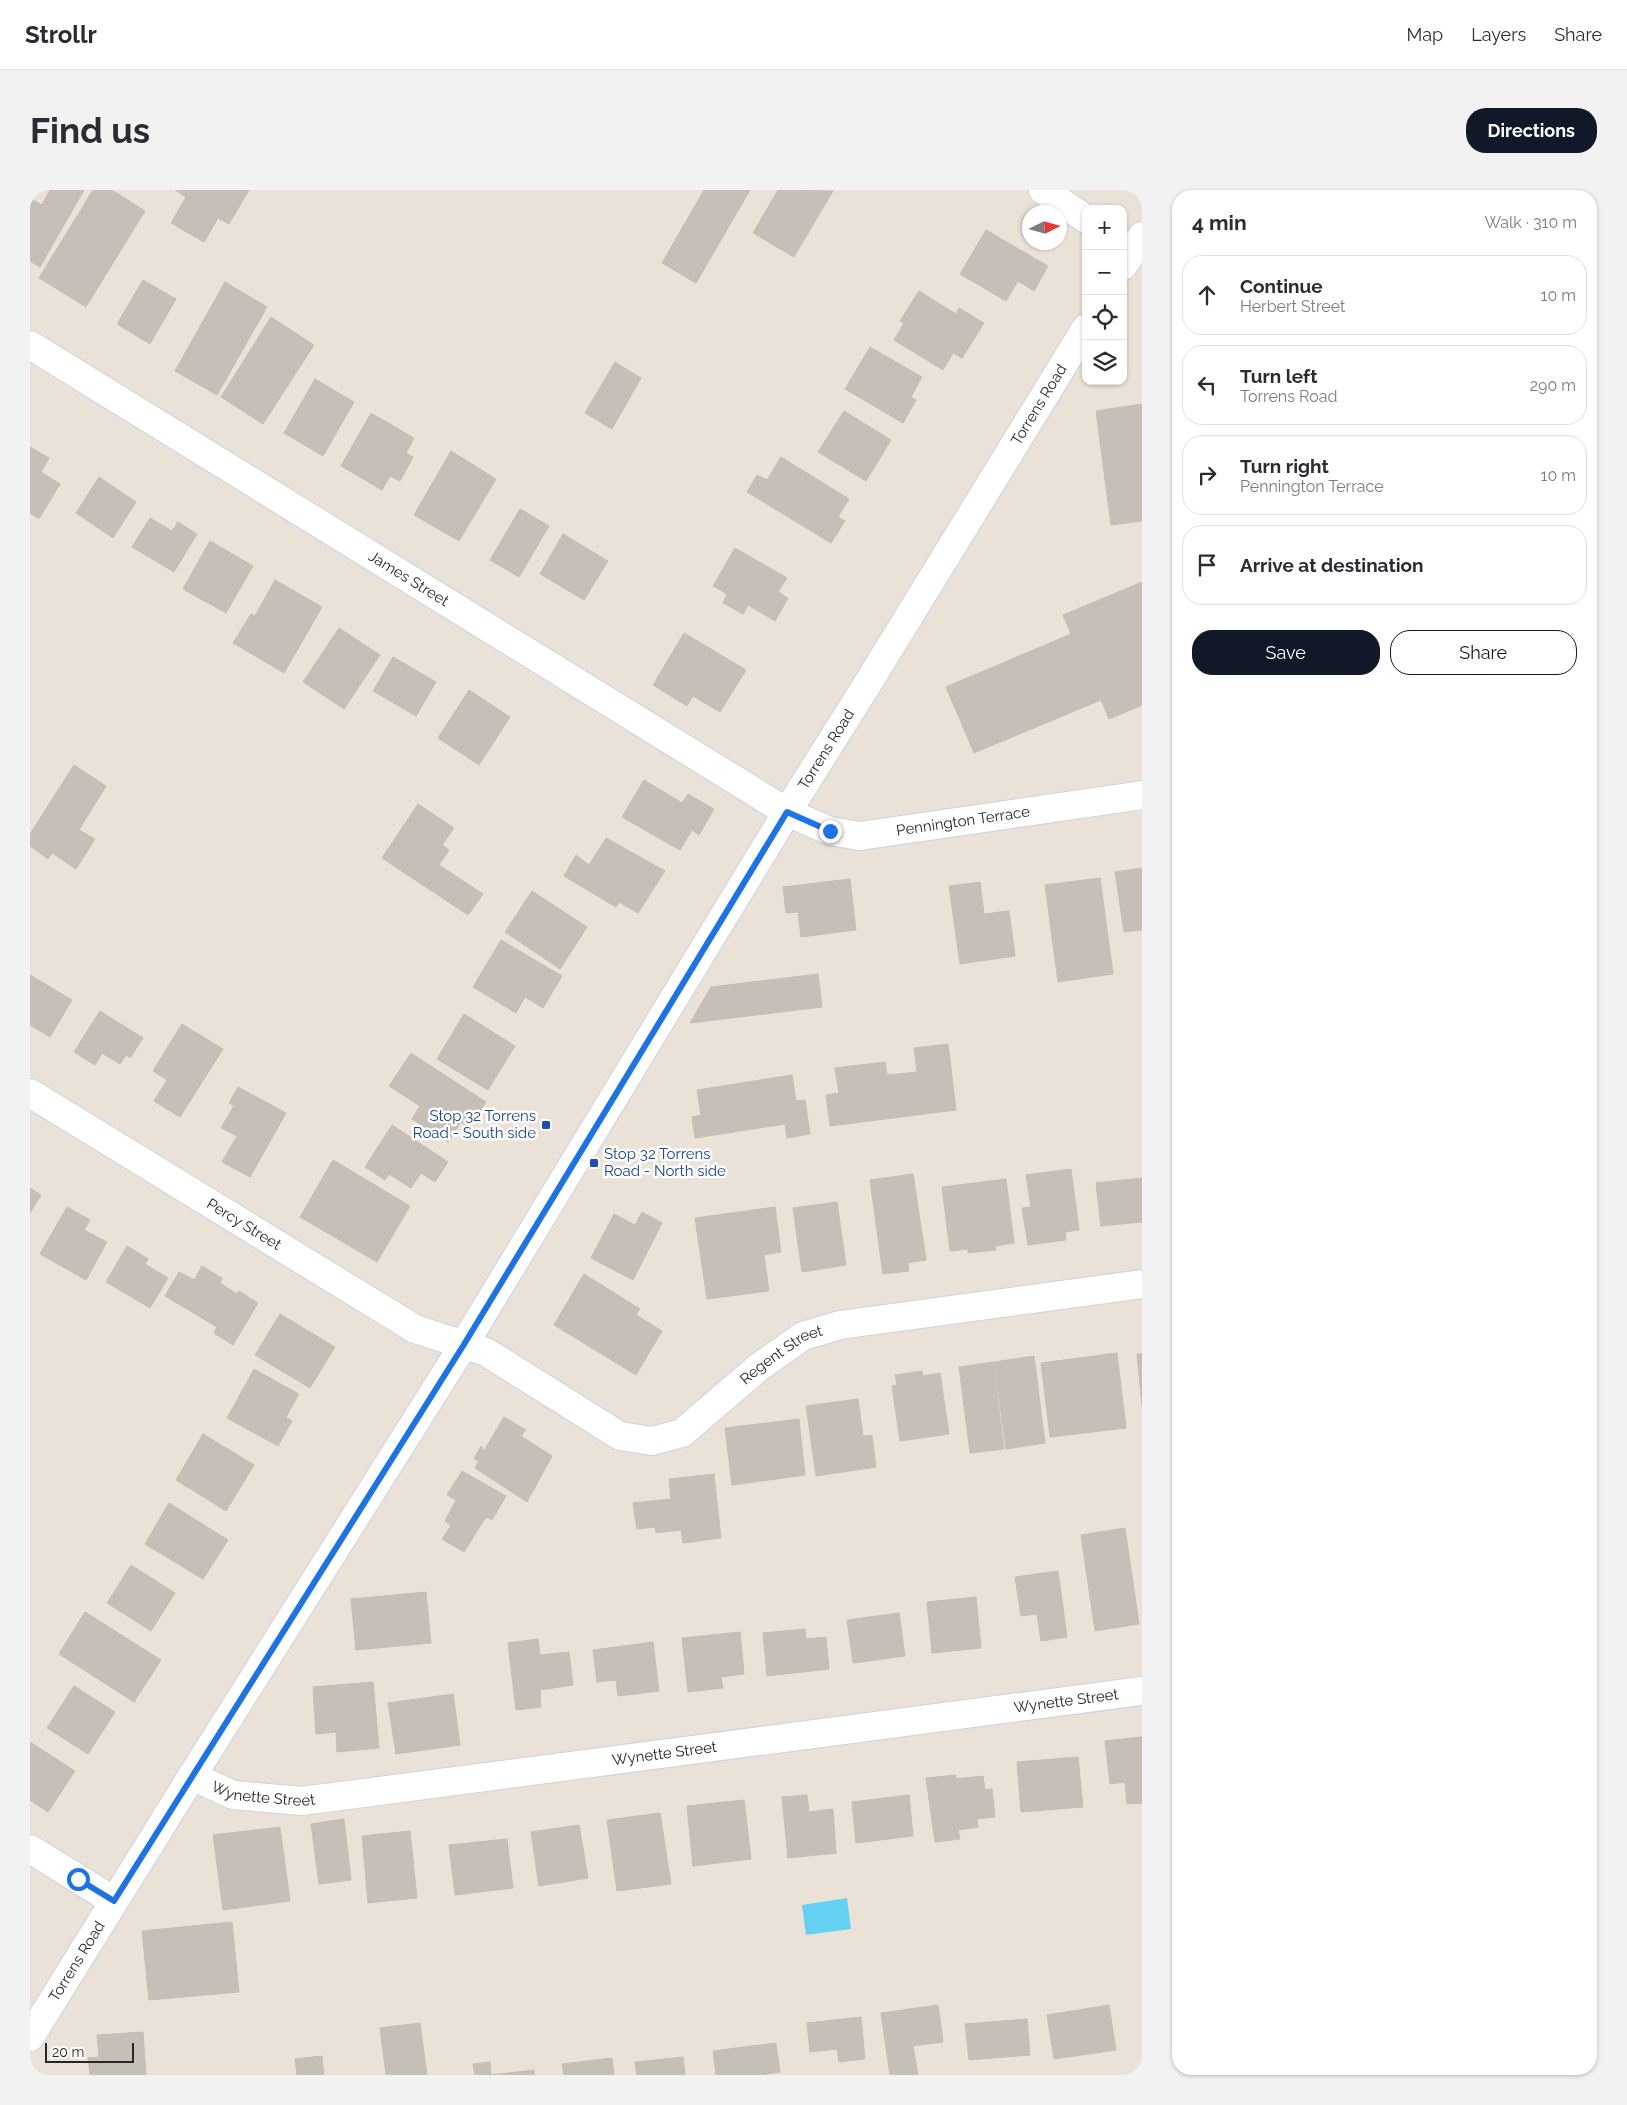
<!DOCTYPE html>
<html lang="en">
<head>
<meta charset="utf-8">
<style>
	:root { --surface:#fff; --page:#f2f2f3; --text:#2b2b33; --muted:#7c7c81; --line:#e1e1e2; --accent:#111827 }
	body { margin:0; font-family:Raleway,sans-serif; background:var(--page); color:var(--text) }
	.controls { position:absolute; right:15px; top:15px; display:grid; overflow:hidden; border-radius:10px; box-shadow:0 1px 4px #0004 }
	.controls button { width:45px; height:45px; display:grid; place-items:center; padding:0; border:0; border-bottom:1px solid var(--line); background:var(--surface); color:var(--text); font:25px sans-serif }
	.compass { position:absolute; left:992px; top:15px; width:45px; height:45px; border-radius:50%; background:var(--surface); box-shadow:0 1px 4px #0004; rotate:85deg }
	.scale { position:absolute; left:15px; bottom:12px; width:89px; box-sizing:border-box; padding-left:5px; border:2px solid #272727; border-top:0; font-size:14px; line-height:18px; white-space:nowrap; color:#272727; -webkit-text-stroke:4px #fff; paint-order:stroke }
	.stop { position:absolute; width:15px; height:15px; margin:-11px; border:4px solid #1a73e8; border-radius:50%; background:#fff }
	.stop.end { background:#1a73e8; border-color:#fff; box-shadow:0 1px 5px #0008 }
	.list { margin:0; padding:0; list-style:none }
	h2 { display:flex; justify-content:space-between; align-items:center; height:65px; margin:0; padding:0 20px; font-size:21px }
	h2 small { font-size:16px; font-weight:400; color:var(--muted) }
	.list li { display:grid; grid-template-columns:32px 1fr auto; gap:15px; align-items:center; box-sizing:border-box; height:80px; margin:0 10px 10px; padding:0 10px; border:1px solid var(--line); border-radius:20px }
	.list b { display:block; font-size:19px; white-space:nowrap }
	.list p { margin:0; font-size:16px; white-space:nowrap; color:var(--muted) }
	.list em { font-size:16px; font-style:normal; color:var(--muted) }
	.actions { display:flex; gap:10px; padding:15px 20px }
	.actions a { flex:1; padding:11px 0; border:1px solid var(--accent); border-radius:20px; text-align:center; font-size:18px; color:var(--accent) }
	.actions .main { background:var(--accent); color:#fff }
	.icon { flex:none; width:28px; height:28px; fill:none; stroke:currentColor; stroke-width:2; stroke-linecap:round; stroke-linejoin:round }
	.map { position:relative; flex:none; width:1112px; height:1885px; overflow:hidden; border-radius:20px }
	header { display:flex; align-items:center; gap:30px; box-sizing:border-box; height:70px; padding:0 25px; background:var(--surface); border-bottom:1px solid var(--line) }
	header strong { font-size:24px }
	nav { display:flex; gap:28px; margin-inline-start:auto; font-size:18px }
	.intro { display:flex; align-items:center; justify-content:space-between; box-sizing:border-box; height:120px; padding:0 30px }
	h1 { margin:0; font-size:35px }
	.button { padding:12px 22px; border-radius:20px; background:var(--accent); color:#fff; font-size:18px; font-weight:700 }
	main { display:flex; gap:30px; padding:0 30px }
	aside { flex:1; background:var(--surface); border-radius:20px; box-shadow:0 1px 4px #0004 }
	.map>svg:first-child { display:block }
</style>
</head>
<body>
<header>
<strong>Strollr</strong>
<nav><a>Map</a><a>Layers</a><a>Share</a></nav>
</header>
<div class="intro"><h1>Find us</h1><a class="button">Directions</a></div>
<main>
<div class="map">
<svg width="1112" height="1885" viewBox="0 0 1112 1885">
	<rect width="100%" height="100%" fill="#ebe2d7"/>
	<!-- water -->
	<path fill="#64d1f3" d="M817,1708L821,1739L776,1745L772,1715Z"/>
	<!-- building -->
	<g fill="#c6bfb7" stroke="#c6beb1">
		<path d="M20,0H54L10,77L0,71V8L12,15Z"/>
		<path d="M63,0H82L115,21L56,117L9,88Z"/>
		<path d="M219,0L199,34L188,28L174,52L141,33L156,7L145,0Z"/>
		<path d="M674,0H720L666,93L632,73Z"/>
		<path d="M748,0L803,1L764,67L723,43Z"/>
		<path d="M956,40L1018,76L1004,101L988,91L976,111L930,84Z"/>
		<path d="M113,90L146,109L120,154L87,134Z"/>
		<path d="M195,92L237,117L187,205L145,181Z"/>
		<path d="M889,101L926,124L929,118L954,133L932,168L923,163L913,180L864,150L874,133L870,131Z"/>
		<path d="M241,127L284,155L233,234L191,207Z"/>
		<path d="M840,157L892,187L881,207L886,210L873,233L815,199Z"/>
		<path d="M585,172L611,188L582,239L555,223Z"/>
		<path d="M285,189L324,212L293,266L254,243Z"/>
		<path d="M1112,214V331L1081,335L1066,221Z"/>
		<path d="M814,221L861,250L836,291L788,262Z"/>
		<path d="M341,223L384,248L376,263L383,267L370,291L360,286L352,300L311,276Z"/>
		<path d="M0,257L19,268L11,282L30,294L9,329L0,323Z"/>
		<path d="M421,261L466,289L429,351L384,325Z"/>
		<path d="M751,267L819,309L808,327L815,331L801,353L717,302L727,285L737,290Z"/>
		<path d="M69,287L106,312L83,348L46,323Z"/>
		<path d="M490,319L519,336L489,387L460,370Z"/>
		<path d="M120,328L142,341L148,332L167,344L144,382L102,357Z"/>
		<path d="M533,344L578,371L554,410L510,384Z"/>
		<path d="M180,351L223,376L196,423L153,399Z"/>
		<path d="M705,358L757,388L748,402L758,408L745,431L718,415L713,424L693,413L697,404L683,396Z"/>
		<path d="M245,390L292,417L254,483L203,453L221,424L225,426Z"/>
		<path d="M1112,392V515L1079,529L1071,510L944,563L916,497L1041,444L1033,425Z"/>
		<path d="M309,438L350,465L314,519L273,492Z"/>
		<path d="M654,443L716,480L690,522L663,506L657,516L623,495Z"/>
		<path d="M363,467L406,492L386,526L343,501Z"/>
		<path d="M439,500L480,527L449,575L408,548Z"/>
		<path d="M44,575L76,596L49,640L65,649L46,679L22,663L18,669L0,656V644Z"/>
		<path d="M614,590L652,613L658,604L684,619L669,645L662,640L650,660L592,627Z"/>
		<path d="M388,614L424,638L412,655L419,660L409,675L453,704L438,725L352,668Z"/>
		<path d="M576,648L635,681L608,723L589,712L586,717L534,686L546,665L559,675Z"/>
		<path d="M1112,678V740L1094,742L1085,682Z"/>
		<path d="M1070,688L1083,784L1028,792L1015,695Z"/>
		<path d="M820,689L826,740L771,747L768,722L756,723L753,697Z"/>
		<path d="M950,692L954,724L979,721L985,766L930,774L919,696Z"/>
		<path d="M502,701L557,737L530,779L475,742Z"/>
		<path d="M471,750L532,786L513,818L495,807L486,823L443,797Z"/>
		<path d="M788,784L792,817L660,833L681,797Z"/>
		<path d="M0,785L42,810L20,847L0,835Z"/>
		<path d="M70,821L113,848L100,868L96,865L90,874L72,863L65,875L44,862Z"/>
		<path d="M434,824L485,856L458,900L407,869Z"/>
		<path d="M152,834L193,859L150,927L124,911L137,890L123,881Z"/>
		<path d="M918,854L926,920L800,936L796,905L809,903L805,878L855,872L857,885L887,882L884,858Z"/>
		<path d="M381,863L456,912L439,938L431,932L418,952L382,929L390,916L359,896Z"/>
		<path d="M762,885L766,911L775,910L780,944L757,948L755,934L665,948L662,927L671,925L667,900Z"/>
		<path d="M208,897L256,923L220,987L192,972L207,946L191,938L204,916L199,913Z"/>
		<path d="M362,935L418,972L405,992L391,983L381,998L359,984L355,990L335,977Z"/>
		<path d="M303,970L380,1016L347,1072L270,1027Z"/>
		<path d="M1041,979L1049,1040L1035,1042L1036,1050L998,1055L992,1018L1001,1017L996,985Z"/>
		<path d="M883,984L896,1070L878,1073L879,1081L853,1084L840,990Z"/>
		<path d="M1112,988V1032L1071,1036L1066,993Z"/>
		<path d="M976,989L984,1053L965,1056L966,1060L938,1063V1059L920,1061L912,997Z"/>
		<path d="M0,998L11,1005L0,1023Z"/>
		<path d="M807,1012L816,1075L772,1082L763,1018Z"/>
		<path d="M37,1017L60,1030L54,1040L77,1052L56,1090L10,1064Z"/>
		<path d="M745,1017L751,1062L734,1065L739,1101L677,1109L665,1028Z"/>
		<path d="M612,1022L632,1033L603,1090L561,1068L584,1024L605,1035Z"/>
		<path d="M97,1056L118,1069L115,1074L138,1088L120,1118L76,1092Z"/>
		<path d="M172,1076L192,1088L190,1093L207,1104L209,1101L228,1113L203,1155L184,1143L187,1137L135,1106L149,1082L164,1090Z"/>
		<path d="M554,1084L610,1119L606,1125L632,1141L606,1185L524,1135Z"/>
		<path d="M250,1124L305,1157L280,1198L225,1165Z"/>
		<path d="M1087,1163L1096,1238L1020,1247L1011,1173Z"/>
		<path d="M1107,1164H1112V1216Z"/>
		<path d="M1004,1166L1015,1253L976,1259L964,1172Z"/>
		<path d="M963,1172L974,1259L940,1263L929,1177Z"/>
		<path d="M224,1179L269,1204L256,1227L262,1231L248,1256L197,1228Z"/>
		<path d="M892,1181L893,1186L910,1183L919,1244L870,1251L862,1196L867,1195L865,1185Z"/>
		<path d="M828,1209L833,1246L842,1245L846,1277L786,1286L776,1216Z"/>
		<path d="M474,1227L496,1240L491,1246L522,1266L497,1312L445,1278L449,1271L444,1269L451,1256L454,1261Z"/>
		<path d="M769,1229L775,1285L702,1295L695,1238Z"/>
		<path d="M173,1244L224,1275L196,1321L146,1290Z"/>
		<path d="M432,1281L476,1306L462,1330L456,1327L434,1362L412,1349L421,1336L415,1331L426,1310L417,1305Z"/>
		<path d="M684,1284L691,1348L653,1353L651,1340L626,1343L625,1337L607,1339L603,1313L641,1309L639,1289Z"/>
		<path d="M139,1313L198,1350L173,1389L115,1354Z"/>
		<path d="M1095,1338L1109,1434L1065,1441L1051,1345Z"/>
		<path d="M101,1375L145,1403L121,1441L77,1413Z"/>
		<path d="M1028,1381L1037,1447L1011,1451L1007,1424L991,1426L985,1387Z"/>
		<path d="M396,1402L401,1453L326,1460L321,1409Z"/>
		<path d="M946,1407L951,1458L902,1463L897,1412Z"/>
		<path d="M55,1422L131,1470L104,1512L29,1464Z"/>
		<path d="M869,1423L875,1466L823,1473L817,1430Z"/>
		<path d="M775,1439L776,1449L796,1447L799,1479L737,1486L733,1443Z"/>
		<path d="M710,1442L714,1484L691,1487L693,1498L658,1502L652,1448Z"/>
		<path d="M508,1449L510,1465L539,1462L543,1495L510,1500L511,1517L486,1520L478,1453Z"/>
		<path d="M623,1452L629,1501L588,1506L586,1490L567,1492L563,1460Z"/>
		<path d="M343,1492L349,1558L307,1562L306,1542L286,1544L283,1497Z"/>
		<path d="M44,1496L85,1522L58,1564L17,1538Z"/>
		<path d="M423,1504L430,1555L366,1564L358,1513Z"/>
		<path d="M1112,1547V1613L1097,1614L1095,1592L1080,1594L1075,1551Z"/>
		<path d="M0,1552L45,1581L18,1622L0,1610Z"/>
		<path d="M1048,1567L1053,1617L991,1622L987,1572Z"/>
		<path d="M926,1585V1589L953,1586L955,1600L962,1599L965,1627L947,1629L948,1637L928,1640L930,1649L905,1652L896,1588Z"/>
		<path d="M777,1605L779,1622L803,1619L806,1663L758,1668L752,1607Z"/>
		<path d="M879,1605L883,1646L826,1653L822,1612Z"/>
		<path d="M714,1610L721,1669L663,1676L657,1616Z"/>
		<path d="M630,1623L641,1694L587,1701L577,1630Z"/>
		<path d="M314,1629L321,1690L289,1694L281,1634Z"/>
		<path d="M549,1635L558,1688L509,1696L501,1642Z"/>
		<path d="M250,1637L260,1711L193,1720L183,1645Z"/>
		<path d="M380,1641L387,1708L338,1713L332,1646Z"/>
		<path d="M477,1649L483,1698L425,1705L419,1655Z"/>
		<path d="M202,1732L209,1802L119,1810L112,1741Z"/>
		<path d="M908,1815L913,1852L883,1856L888,1885H860L851,1823Z"/>
		<path d="M1079,1815L1086,1860L1024,1869L1017,1825Z"/>
		<path d="M831,1827L835,1869L809,1872L807,1859L780,1862L777,1833Z"/>
		<path d="M997,1829L1000,1865L939,1870L935,1834Z"/>
		<path d="M390,1833L397,1885H356L350,1838Z"/>
		<path d="M113,1842L116,1885H60L58,1868L69,1867L67,1845Z"/>
		<path d="M746,1853L750,1882L730,1885H686L683,1861Z"/>
		<path d="M292,1866L294,1885H267L265,1869Z"/>
		<path d="M653,1867L655,1885H607L605,1872Z"/>
		<path d="M582,1868L584,1885H534L532,1874Z"/>
		<path d="M460,1872L461,1885L504,1880V1885H445L443,1874Z"/>
	</g>
	<g fill="none" stroke-linecap="round" stroke-linejoin="round">
		<defs>
			<g id="street">
				<path d="M1013,0L1056,29"/>
				<path id="s1" d="M0,155L757,622L800,641L830,646L1112,605"/>
				<path id="s2" d="M0,903L385,1139L456,1162L590,1246L622,1251L652,1243L729,1177L773,1146L810,1135L1112,1094"/>
				<path id="s3" d="M162,1586L203,1605L272,1611L1112,1501"/>
				<path d="M0,1659L84,1711"/>
			</g>
			<g id="secondary">
				<path d="M1093,76L1112,46"/>
				<path id="s4" d="M0,1847L162,1586L433,1156L757,622L838,493L1056,138"/>
			</g>
		</defs>
		<!-- street casing -->
		<use href="#street" stroke="#cdd1e1" stroke-width="30"/>
		<!-- secondary casing -->
		<use href="#secondary" stroke="#cdd1e1" stroke-width="30"/>
		<!-- street -->
		<use href="#street" stroke="#fff" stroke-width="28"/>
		<!-- secondary -->
		<use href="#secondary" stroke="#fff" stroke-width="28"/>
	</g>
	<g fill="none" stroke-linecap="round" stroke-linejoin="round">
		<!-- route -->
		<path stroke="#1a73e8" stroke-width="6" d="M48,1689L84,1711L433,1156L757,622L800,641"/>
	</g>
	<!-- markers -->
	<g fill="#1a4fb4" stroke="#fff" stroke-width="2">
		<rect x="511" y="930" width="10" height="10" rx="2.5"/>
		<rect x="559" y="968" width="10" height="10" rx="2.5"/>
	</g>
	<g text-anchor="middle" stroke-width="5" stroke-linejoin="round" paint-order="stroke">
		<!-- street labels -->
		<g font-size="15" fill="#272727" stroke="#fff">
			<text dy="5" stroke="none"><textPath href="#s4" startOffset="1919">Torrens Road</textPath></text>
			<text dy="5" stroke="none"><textPath href="#s1" startOffset="445">James Street</textPath></text>
			<text dy="5" stroke="none"><textPath href="#s4" startOffset="1514">Torrens Road</textPath></text>
			<text dy="5" stroke="none"><textPath href="#s1" startOffset="1071">Pennington Terrace</textPath></text>
			<text dy="5" stroke="none"><textPath href="#s2" startOffset="251">Percy Street</textPath></text>
			<text dy="5" stroke="none"><textPath href="#s2" startOffset="875">Regent Street</textPath></text>
			<text dy="5" stroke="none"><textPath href="#s3" startOffset="885">Wynette Street</textPath></text>
			<text dy="5" stroke="none"><textPath href="#s3" startOffset="480">Wynette Street</textPath></text>
			<text dy="5" stroke="none"><textPath href="#s3" startOffset="75">Wynette Street</textPath></text>
			<text dy="5" stroke="none"><textPath href="#s4" startOffset="89">Torrens Road</textPath></text>
		</g>
		<!-- transit labels -->
		<g font-size="15" fill="#164399" stroke="#fff" text-anchor="end">
			<text x="506" y="931">Stop 32 Torrens<tspan x="506" dy="17">Road - South side</tspan></text>
			<text x="574" y="969" text-anchor="start">Stop 32 Torrens<tspan x="574" dy="17">Road - North side</tspan></text>
		</g>
	</g>
</svg>
<div class="controls">
<button>+</button>
<button>−</button>
<button><svg class="icon" aria-label="locate" viewBox="0 0 24 24"><circle cx="12" cy="12" r="6"/><path d="M12 2v4M12 18v4M2 12h4M18 12h4"/></svg></button>
<button><svg class="icon" aria-label="layers" viewBox="0 0 24 24"><path d="M12 4l9 5-9 5-9-5zM3 14l9 5 9-5"/></svg></button>
</div>
<svg class="compass" viewBox="-18 -18 36 36"><path d="M0-13l5 13h-10z" fill="#e53935"/><path d="M0 13l5-13h-10z" fill="#7c7c81"/></svg>
<div class="scale">20 m</div>
<div class="stop" style="left:48px;top:1689px"></div>
<div class="stop end" style="left:800px;top:641px"></div>
</div>
<aside>
<h2>4 min<small>Walk · 310 m</small></h2>
<ul class="list">
<li><svg class="icon" aria-label="ahead" viewBox="0 0 24 24"><path d="M12 20V5M6 11l6-6 6 6"/></svg><div><b>Continue</b><p>Herbert Street</p></div><em>10 m</em></li>
<li><svg class="icon" aria-label="left" viewBox="0 0 24 24"><path d="M17 20v-9H6M10 6l-5 5 5 5"/></svg><div><b>Turn left</b><p>Torrens Road</p></div><em>290 m</em></li>
<li><svg class="icon" aria-label="right" viewBox="0 0 24 24"><path d="M7 20v-9h11M14 6l5 5-5 5"/></svg><div><b>Turn right</b><p>Pennington Terrace</p></div><em>10 m</em></li>
<li><svg class="icon" aria-label="arrive" viewBox="0 0 24 24"><path d="M6 21V4h12l-3 4 3 4H6"/></svg><div><b>Arrive at destination</b></div></li>
</ul>
<div class="actions"><a class="main">Save</a><a>Share</a></div>
</aside>
</main>
</body>
</html>
